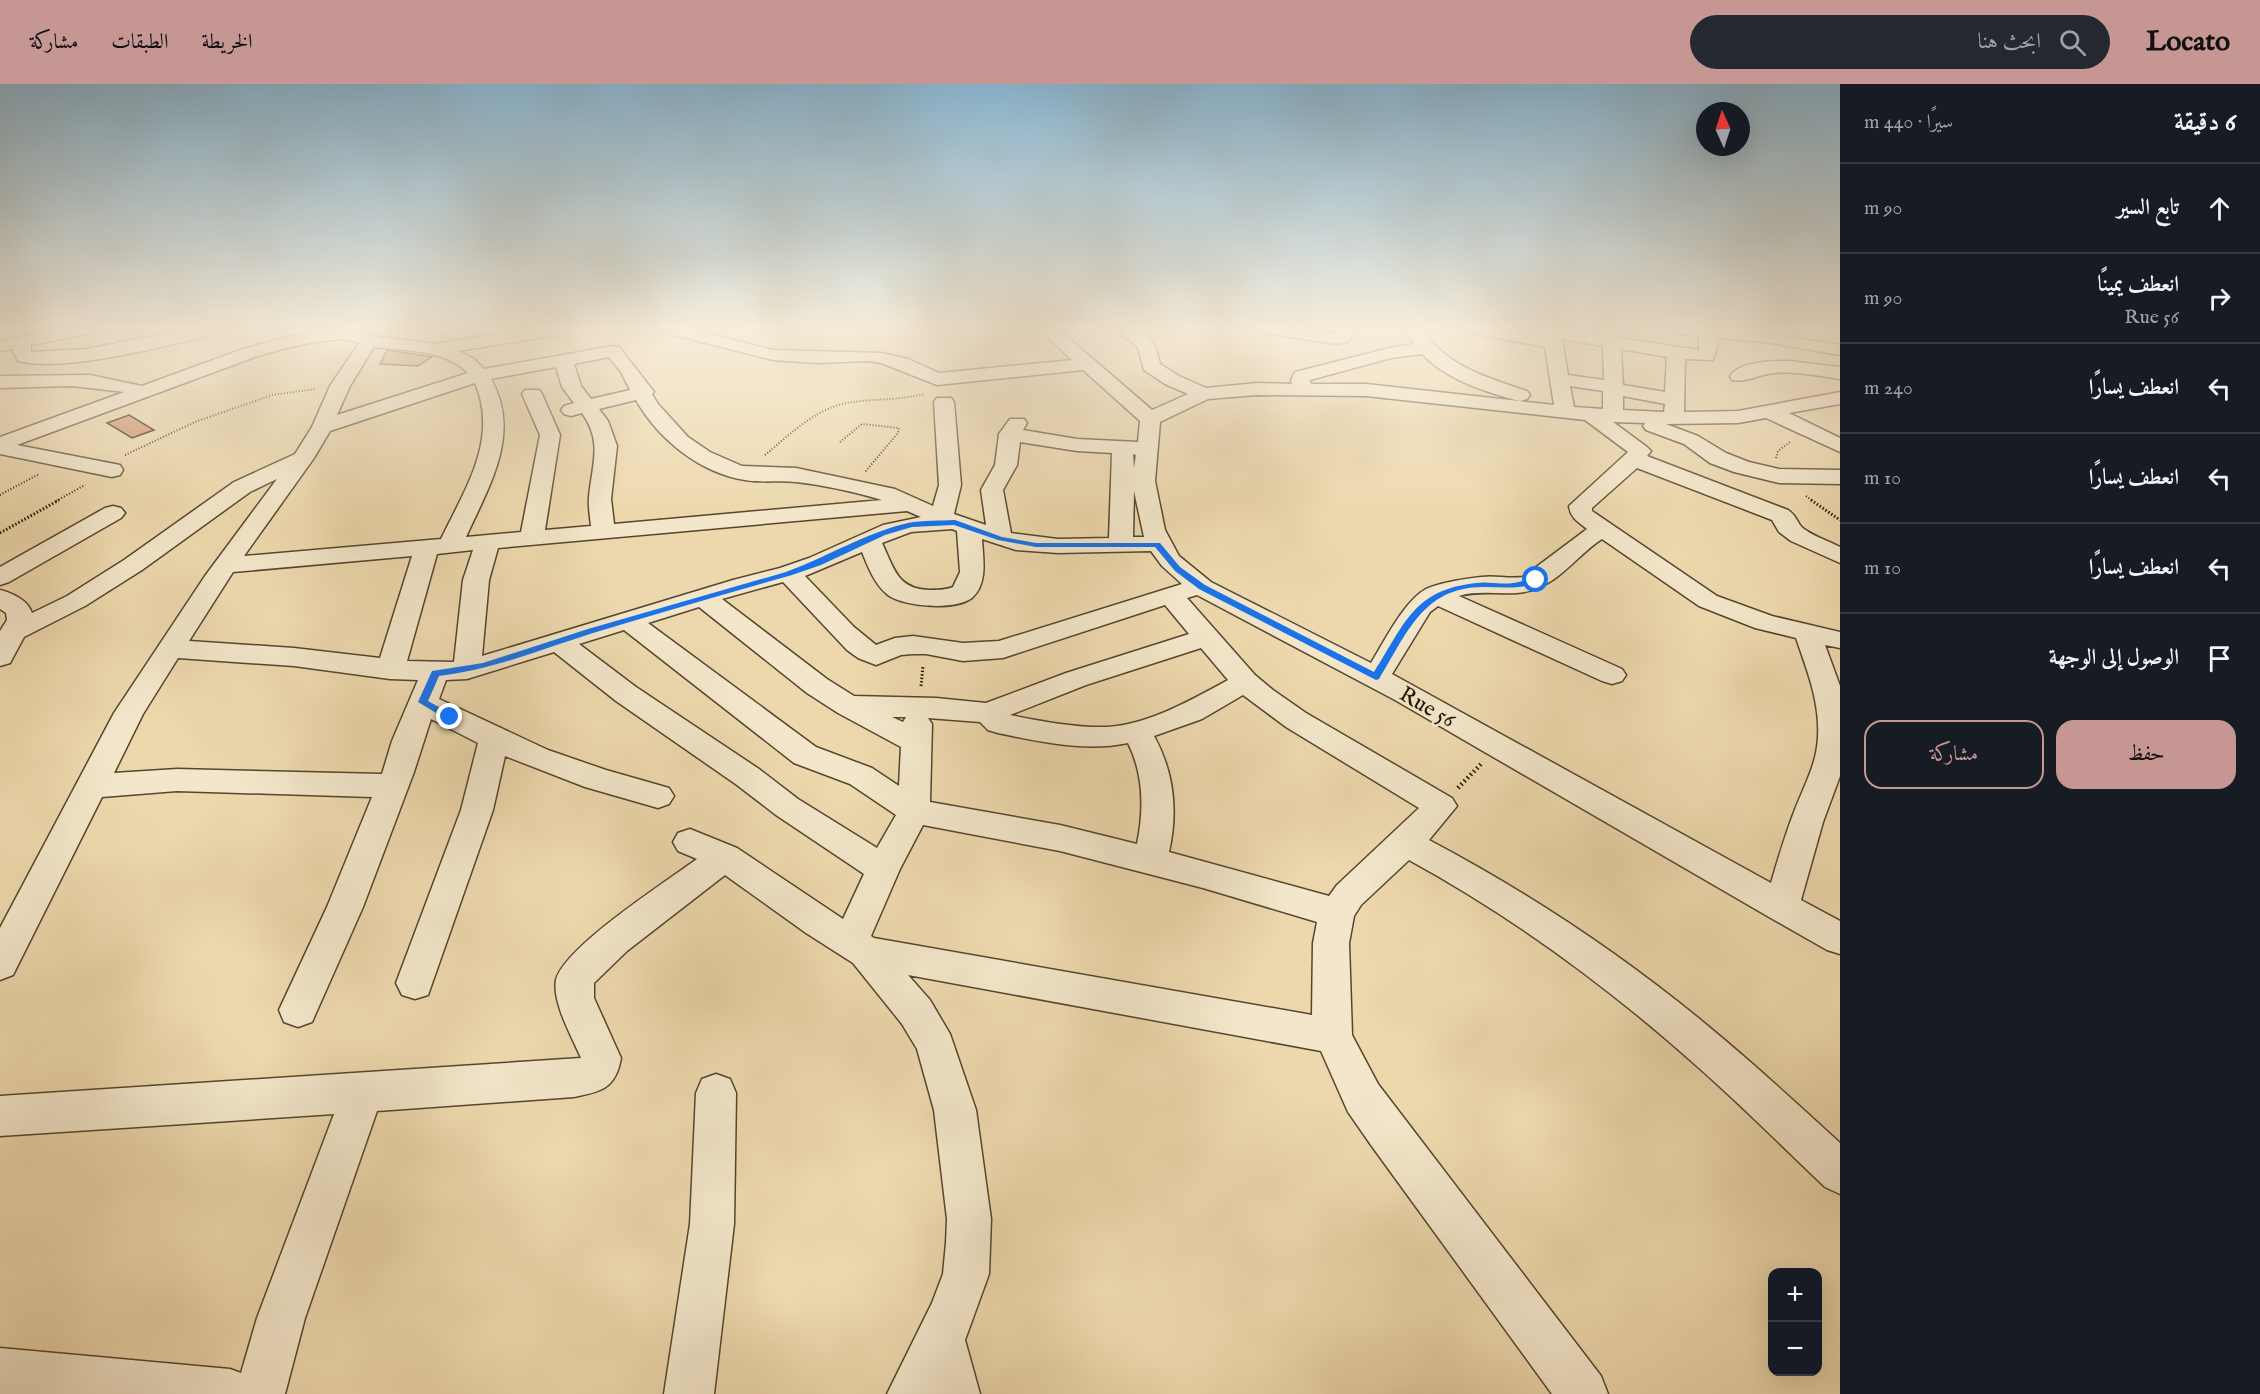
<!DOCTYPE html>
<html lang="ar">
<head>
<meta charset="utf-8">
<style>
	:root { --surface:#171b24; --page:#242831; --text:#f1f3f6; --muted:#9ea1a6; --line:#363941; --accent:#c59692 }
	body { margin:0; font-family:"IM FELL English",Amiri,serif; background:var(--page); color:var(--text); direction:rtl }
	.controls { position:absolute; right:18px; bottom:18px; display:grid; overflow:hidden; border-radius:12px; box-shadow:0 6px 24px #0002 }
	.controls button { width:54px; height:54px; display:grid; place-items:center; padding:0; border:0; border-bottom:2px solid var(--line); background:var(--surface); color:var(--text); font:30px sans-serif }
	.compass { position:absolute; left:1696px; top:18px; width:54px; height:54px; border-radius:50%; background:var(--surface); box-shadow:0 6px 24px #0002; rotate:357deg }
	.stop { position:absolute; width:18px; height:18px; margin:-14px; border:4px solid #1a73e8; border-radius:50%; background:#fff }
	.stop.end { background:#1a73e8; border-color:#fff; box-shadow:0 2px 6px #0008 }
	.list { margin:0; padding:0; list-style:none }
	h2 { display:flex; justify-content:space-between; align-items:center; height:78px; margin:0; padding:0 24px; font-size:26px }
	h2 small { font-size:20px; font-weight:400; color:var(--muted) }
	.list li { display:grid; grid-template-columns:39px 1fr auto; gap:18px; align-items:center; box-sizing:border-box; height:90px; padding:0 24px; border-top:2px solid var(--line) }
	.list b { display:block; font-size:22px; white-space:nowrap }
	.list p { margin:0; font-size:20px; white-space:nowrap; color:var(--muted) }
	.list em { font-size:20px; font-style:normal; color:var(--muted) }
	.actions { display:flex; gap:12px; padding:18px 24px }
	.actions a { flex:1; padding:14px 0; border:2px solid var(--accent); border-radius:18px; text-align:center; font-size:21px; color:var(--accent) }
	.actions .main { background:var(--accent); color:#111 }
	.icon { flex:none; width:33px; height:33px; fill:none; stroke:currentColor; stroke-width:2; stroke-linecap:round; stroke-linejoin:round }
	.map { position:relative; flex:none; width:1840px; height:1310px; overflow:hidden; direction:ltr }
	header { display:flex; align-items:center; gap:36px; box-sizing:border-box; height:84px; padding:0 30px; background:var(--accent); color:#111 }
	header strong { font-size:28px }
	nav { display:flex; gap:33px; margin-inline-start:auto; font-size:21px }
	.search { width:420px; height:54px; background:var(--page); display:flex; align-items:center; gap:15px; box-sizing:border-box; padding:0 21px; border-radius:33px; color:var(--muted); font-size:22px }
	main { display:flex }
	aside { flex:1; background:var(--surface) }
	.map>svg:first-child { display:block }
</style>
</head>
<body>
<header>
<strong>Locato</strong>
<div class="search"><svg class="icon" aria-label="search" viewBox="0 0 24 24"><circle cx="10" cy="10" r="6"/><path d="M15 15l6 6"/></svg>ابحث هنا</div>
<nav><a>الخريطة</a><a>الطبقات</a><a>مشاركة</a></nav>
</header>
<main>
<aside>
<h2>6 دقيقة<small>سيرًا · 440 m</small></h2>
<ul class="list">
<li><svg class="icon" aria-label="ahead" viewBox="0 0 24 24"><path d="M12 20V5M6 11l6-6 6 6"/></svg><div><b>تابع السير</b></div><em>90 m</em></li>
<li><svg class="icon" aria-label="right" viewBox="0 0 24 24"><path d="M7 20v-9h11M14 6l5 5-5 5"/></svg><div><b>انعطف يمينًا</b><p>Rue 56</p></div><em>90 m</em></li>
<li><svg class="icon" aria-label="left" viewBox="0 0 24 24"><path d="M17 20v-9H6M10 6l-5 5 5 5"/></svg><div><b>انعطف يسارًا</b></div><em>240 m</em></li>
<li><svg class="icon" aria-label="left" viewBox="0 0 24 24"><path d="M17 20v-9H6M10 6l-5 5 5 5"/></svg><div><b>انعطف يسارًا</b></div><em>10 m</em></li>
<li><svg class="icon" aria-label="left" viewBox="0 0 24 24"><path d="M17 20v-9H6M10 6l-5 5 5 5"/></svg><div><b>انعطف يسارًا</b></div><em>10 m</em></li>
<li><svg class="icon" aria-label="arrive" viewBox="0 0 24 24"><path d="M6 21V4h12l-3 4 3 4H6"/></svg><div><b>الوصول إلى الوجهة</b></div></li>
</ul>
<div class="actions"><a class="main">حفظ</a><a>مشاركة</a></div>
</aside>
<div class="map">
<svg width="1840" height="1310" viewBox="0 0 1840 1310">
	<rect width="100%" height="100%" fill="#edd8ad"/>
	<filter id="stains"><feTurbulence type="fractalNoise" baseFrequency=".00333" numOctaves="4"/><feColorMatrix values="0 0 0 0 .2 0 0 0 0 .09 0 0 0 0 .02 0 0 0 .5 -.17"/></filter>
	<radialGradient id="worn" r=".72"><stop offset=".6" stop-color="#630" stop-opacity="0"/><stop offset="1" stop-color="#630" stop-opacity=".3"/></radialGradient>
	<!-- building -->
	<g fill="#cf9068" stroke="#221502" stroke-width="1.5">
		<path d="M387,266L432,273L418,282L380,280Z"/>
		<path d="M129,331L154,346L132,354L107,339Z"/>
	</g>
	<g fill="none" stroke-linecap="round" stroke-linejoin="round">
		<defs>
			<g id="minor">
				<path d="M61,245H97L94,249L88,250L31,261V268L87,265L189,245H223L220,249C170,261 65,289 18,277L12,265L0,267V257Z"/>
				<path d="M331,245H354L373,252L434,260L529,245H571L568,249L562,250L459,267L474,275L484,285L613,262L619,263L654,308L652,310L658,320L688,353L710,368L742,382L796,384L895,405L933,422L939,401L934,318L937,314H951L954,318L961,401L954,430L986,441L981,406L995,381L999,350L1010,335H1024L1027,339L1023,346L1077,355L1138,358L1140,337L1083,286L937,301L881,279L869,277L818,279L773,276L666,249L663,245H691L773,266L882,269L908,275L939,289L1072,276L1039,245H1058L1152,326L1188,310L1165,300L1144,286L1138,263L1115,245C1145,245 1154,250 1160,280L1179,292L1206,304L1257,299L1292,300L1291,296L1295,288L1390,264L1414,260L1405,245H1423C1445,282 1488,294 1527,307L1530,311L1527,315L1520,317C1487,309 1445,295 1422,270L1391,274L1310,296L1311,300H1366L1554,321L1545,263L1477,250L1471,249L1468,245H1506L1543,252L1542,245H1565L1601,251L1600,245H1618L1619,254L1699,266V252L1674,249L1671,245H1736L1840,261V271L1765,258L1717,254L1718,260L1713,276L1685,275L1684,328L1738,327L1840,308V320L1789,329L1840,354V368L1766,334L1738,339L1666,340L1698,352L1726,369L1749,378L1779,385L1840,386V400L1779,399L1734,388L1710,379L1684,360L1646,346L1643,342L1645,339L1613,338L1647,363L1651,367L1647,372L1788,426C1795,431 1796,435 1800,441C1805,449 1831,458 1840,463V479L1791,457L1779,448L1772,436L1637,384L1592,424V427L1717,512L1772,532L1840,548V564L1825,561L1840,602V692L1823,738L1801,816L1840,837V870L1827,866L1769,833L1395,616L1197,511L1187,514L1255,591L1273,606L1306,629L1452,714L1457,722L1429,756C1535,812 1636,880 1727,958C1766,991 1803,1025 1840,1059V1110L1825,1103C1783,1063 1742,1022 1699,984C1610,904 1513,833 1409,776L1361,821L1354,832L1349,859L1352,951L1378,1000L1601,1292L1608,1310H1552L1371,1061L1348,1028L1321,967L908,891L930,916L950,950L976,1026L991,1135L989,1190L965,1256L980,1310H887L932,1219L943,1190L946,1159L947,1135L934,1026L917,965L902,940L853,879L806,849L725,791L627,867L594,899V914L621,974C616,1004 601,1008 574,1013L377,1027L305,1234L285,1310H0V1264L230,1285L241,1289L257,1234L334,1030L0,1052V1012L581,974C572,953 552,918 556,896C564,863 667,797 697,775L678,767L673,758L678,749L690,745L737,764L843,835L864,790L776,731L737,701L616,617L554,568L467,595L446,596L439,615L548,666L606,686L669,704L674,712L669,720L658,724L585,703L505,672L493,726L428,911L415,915L402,911L396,899L461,726L478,659L431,635L414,688L363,823L312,938L298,943L284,938L279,926L327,823L372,713L177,707L102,713L13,891L0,896V844L114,629L205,492L277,395L250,408L142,486L85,522L24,553L10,579L0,582V547L7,536L6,529L0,525V506C12,509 28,516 32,529L67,512L124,476L234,398L295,370L312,343L330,302L359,259C339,248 278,266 255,273L17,361L120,381L123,386L120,391L112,393L0,370V353L124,308L72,302L0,304V292L90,291L142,302L243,265L288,253ZM1562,255L1603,262L1604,296L1568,291ZM374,263C406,267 444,265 468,289L337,331L350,302ZM1621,265L1667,273L1665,308L1623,301ZM609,273L621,288L630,306L591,315L581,302L574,280ZM556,283L562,303L574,319L564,322L561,326L564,330L571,332L582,329C603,358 592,380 589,413C588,422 590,432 591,442L545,446L560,351L542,310L539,306H525L522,310L540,351L521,448L466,453C489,402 522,350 491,295ZM475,299C499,355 465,405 441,455L244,472L314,374L330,347ZM1570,302L1603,307V325L1574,323ZM1257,311L1366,312L1585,336L1628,368L1569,422C1570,433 1578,438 1587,445L1523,493C1508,495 1495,491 1481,493C1464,495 1442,498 1426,505C1404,517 1384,558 1371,579L1211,498L1179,472L1165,446L1155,397L1160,338L1208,315ZM1623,312L1665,320L1664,328L1623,326ZM636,316C658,355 700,389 745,396C761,399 779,396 796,398C824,401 855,408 882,416L614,440L611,415L617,362L608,337L599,325ZM1020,358L1077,367L1112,369L1109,454L1058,455L1011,449L1003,406L1017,381ZM1133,370L1136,371L1134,384ZM1134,407L1144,453H1133ZM907,427L921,433L883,441L809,474L780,484L733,496L482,572L489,496L498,464ZM952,445L957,447L960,488L953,503C946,506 937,506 929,506C897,505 894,484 882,459L911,448ZM982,455L1016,466L1058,469L1151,467L1162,482L1182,500L999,557L963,559L913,552L895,554L876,561L854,543L805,492L862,468C868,483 875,501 888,511C904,523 957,527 973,513C988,498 983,474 982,455ZM1602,455L1699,522L1755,544L1796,554C1807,586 1820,618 1818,653C1817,680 1803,704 1794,728C1785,751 1778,775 1771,799L1392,590L1430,528L1438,522L1602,597L1612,600L1622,597L1626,591L1622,585L1459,512C1485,504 1513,515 1538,504C1563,494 1580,469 1602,455ZM473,466L463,496L454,578L407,577L437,470ZM412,472L380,574L294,564L189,557L233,488ZM783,498L847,566L858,574L876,581L901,571L913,570H926L963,577L1003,574L1165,521L1189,550L1066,589L986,619L936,614L854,612L827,595L722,515ZM699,523L807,609L838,629L901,663L899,702L872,684L816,663L648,539ZM624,546L794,679L850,700L896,731L877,764L798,715L759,685L636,603L579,560ZM1201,564L1228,596C1193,615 1148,641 1107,643C1075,644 1041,637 1010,631L1086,601ZM178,574L294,582L390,595L418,596L392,657L382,690L177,685L114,689L143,630ZM1243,611L1286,643L1419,724L1337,801L1329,812L1169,768C1178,728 1174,688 1154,652L1202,635ZM892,633H906L903,638ZM928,634L980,638L988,646L998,649C1040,658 1086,668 1128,659C1144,691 1144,726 1137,760L1060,741L930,718L932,640ZM923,741L1060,767L1203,804L1317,838L1313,859L1312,931L874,854L871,852L900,785Z"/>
				<path d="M1264,245H1305L1335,250L1337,245H1355L1348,258L1335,260L1273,250L1267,249Z"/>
				<path d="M1789,277L1840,283V295C1818,292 1796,287 1774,289C1760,290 1746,299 1732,296L1730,292C1740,277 1773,277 1789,277Z"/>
				<path d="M113,422L121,424L125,429L121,434L9,498L0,501V483L105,424Z"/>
				<path d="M716,990L730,995L736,1009L734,1140L714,1310H664L690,1140L696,1009L702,995Z"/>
			</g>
		</defs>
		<!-- minor casing -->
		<use href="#minor" stroke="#55462d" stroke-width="3"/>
		<!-- path-far2 -->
		<g stroke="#221502" stroke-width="2" stroke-dasharray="1 2" stroke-linecap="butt">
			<path d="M840,358L862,340L899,344L898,349L865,388"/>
			<path d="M125,371L195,338L272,311L315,305"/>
			<path d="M765,371C788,352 812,328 842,320C869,314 897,317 924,310"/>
			<path d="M1776,374L1778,367L1790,358"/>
			<path d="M0,411L39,390"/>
			<path d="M1806,412L1813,417"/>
			<path d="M56,417L85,401"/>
		</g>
		<!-- path-far1 -->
		<g stroke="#221502" stroke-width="3" stroke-dasharray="1.5 2" stroke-linecap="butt">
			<path d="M1811,416L1840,436"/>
			<path d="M0,449L59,416"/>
			<path d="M921,602L923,582"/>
		</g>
		<!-- path -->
		<path stroke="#221502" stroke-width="4.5" stroke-dasharray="1.5 3" stroke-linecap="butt" d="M1458,704L1482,679"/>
		<!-- minor -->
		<use href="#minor" fill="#f3e6ca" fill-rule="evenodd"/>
	</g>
	<!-- sky -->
	<linearGradient id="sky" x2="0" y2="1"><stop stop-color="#89b6d2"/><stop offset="0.57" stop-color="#f7edda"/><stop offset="1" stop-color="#f7edda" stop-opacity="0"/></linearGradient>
	<rect width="1840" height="428" fill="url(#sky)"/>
	<!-- route -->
	<path fill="#1a73e8" d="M955,436L1002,453L1036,459H1160L1180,483L1205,501L1374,588C1405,540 1413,506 1476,499C1488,497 1501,501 1513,499C1521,498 1528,495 1536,493L1540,496C1524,506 1504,503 1485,503C1423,502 1407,550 1379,595L1376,596L1199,505L1175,487L1155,463H1036L998,456L954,441L912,443L885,451L821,481L792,491C725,510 659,529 593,549C542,565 492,586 439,592L428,617L453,631V635H446L418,618L432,587L483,579L588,545L786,488C827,473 865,449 908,439C923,436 940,437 955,436Z"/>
	<g text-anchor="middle" stroke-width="5" stroke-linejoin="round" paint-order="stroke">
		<!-- street labels -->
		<g font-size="22" fill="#221502" stroke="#f3e6ca">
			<text transform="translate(1428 622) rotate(30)" y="8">Rue 56</text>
		</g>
	</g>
	<rect width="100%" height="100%" filter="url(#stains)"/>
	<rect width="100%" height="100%" fill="url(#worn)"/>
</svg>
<div class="controls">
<button>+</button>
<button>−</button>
</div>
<svg class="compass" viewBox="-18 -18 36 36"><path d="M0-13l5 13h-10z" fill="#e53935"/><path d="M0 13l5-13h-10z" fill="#9ea1a6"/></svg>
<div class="stop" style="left:1536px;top:496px"></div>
<div class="stop end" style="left:450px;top:633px"></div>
</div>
</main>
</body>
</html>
